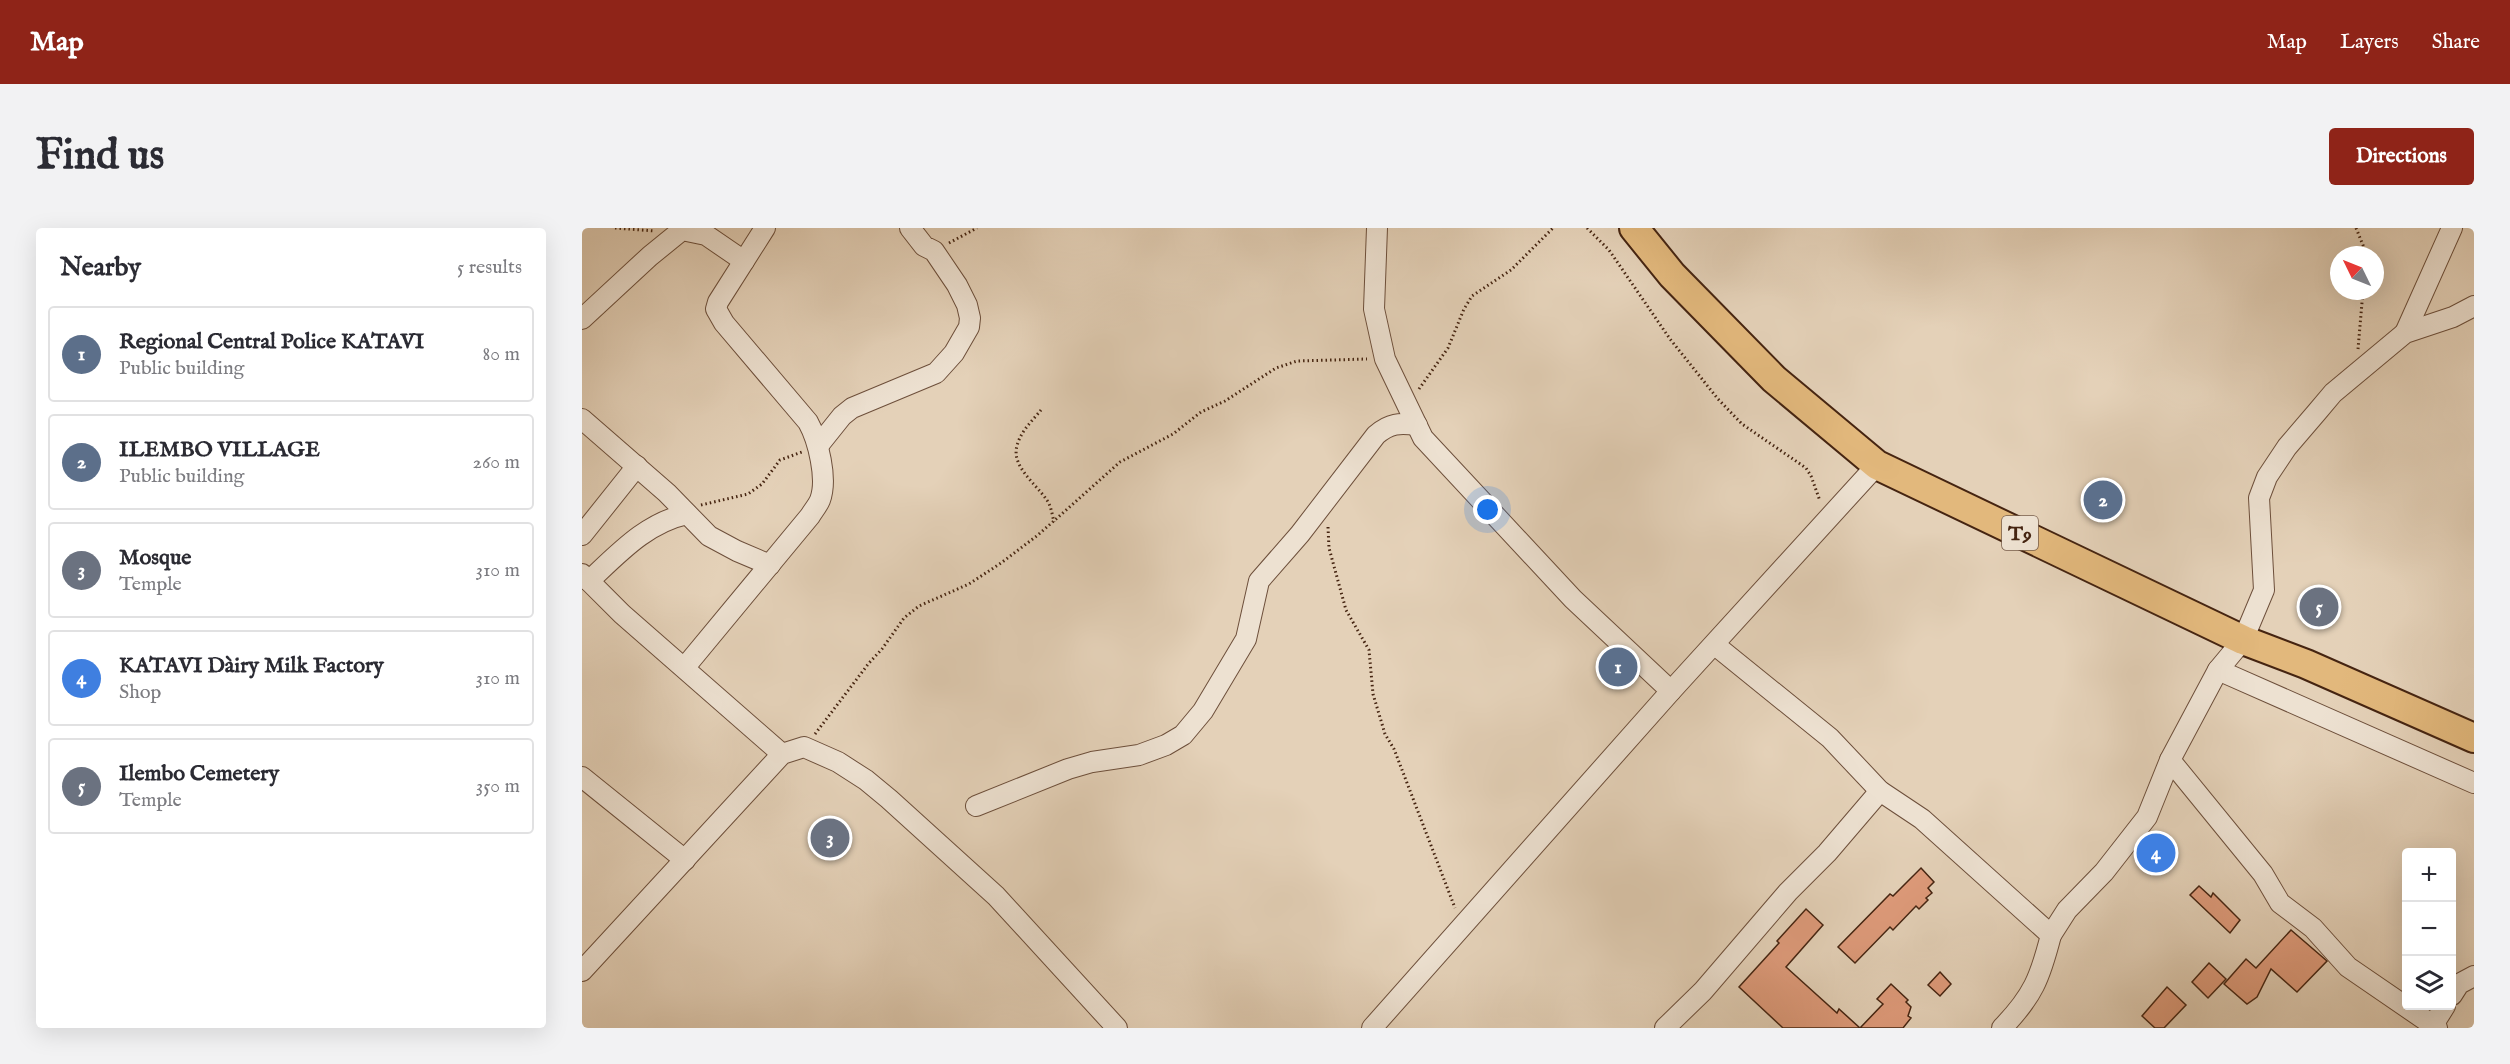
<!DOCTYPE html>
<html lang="en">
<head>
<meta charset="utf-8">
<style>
	:root { --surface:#fff; --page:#f2f2f3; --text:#2b2b33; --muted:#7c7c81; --line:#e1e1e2; --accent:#8f2418 }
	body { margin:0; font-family:"IM FELL English",serif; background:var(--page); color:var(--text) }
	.controls { position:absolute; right:18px; bottom:18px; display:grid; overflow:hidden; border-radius:6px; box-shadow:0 6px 24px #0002 }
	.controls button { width:54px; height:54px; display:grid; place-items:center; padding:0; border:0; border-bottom:2px solid var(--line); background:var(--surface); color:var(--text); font:30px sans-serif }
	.compass { position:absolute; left:1748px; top:18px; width:54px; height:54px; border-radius:50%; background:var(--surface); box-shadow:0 6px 24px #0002; rotate:313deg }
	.you { position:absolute; left:906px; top:282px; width:21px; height:21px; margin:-15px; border:4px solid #fff; border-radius:50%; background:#1a73e8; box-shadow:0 0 0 9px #1a73e833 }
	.badge { display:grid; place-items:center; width:39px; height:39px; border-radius:50%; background:var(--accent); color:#fff; font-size:20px; font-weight:700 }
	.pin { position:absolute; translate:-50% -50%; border:3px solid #fff; box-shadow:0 2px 6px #0006 }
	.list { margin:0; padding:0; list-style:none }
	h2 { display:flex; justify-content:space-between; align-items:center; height:78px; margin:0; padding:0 24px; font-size:26px }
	h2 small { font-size:20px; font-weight:400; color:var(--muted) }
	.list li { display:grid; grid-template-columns:39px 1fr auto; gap:18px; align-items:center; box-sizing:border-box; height:96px; margin:0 12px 12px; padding:0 12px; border:2px solid var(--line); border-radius:6px }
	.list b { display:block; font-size:22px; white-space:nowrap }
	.list p { margin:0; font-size:20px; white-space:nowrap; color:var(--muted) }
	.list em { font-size:20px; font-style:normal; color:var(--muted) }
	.icon { flex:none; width:33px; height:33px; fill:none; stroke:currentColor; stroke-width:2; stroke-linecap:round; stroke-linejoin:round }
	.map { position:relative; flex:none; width:1892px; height:800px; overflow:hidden; border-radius:6px }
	header { display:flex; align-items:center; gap:36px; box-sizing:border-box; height:84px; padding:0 30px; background:var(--accent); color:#fff }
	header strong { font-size:28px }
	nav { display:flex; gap:33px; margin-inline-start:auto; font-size:21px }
	.intro { display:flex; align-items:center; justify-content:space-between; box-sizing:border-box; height:144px; padding:0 36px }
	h1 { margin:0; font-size:42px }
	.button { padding:15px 27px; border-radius:6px; background:var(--accent); color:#fff; font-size:21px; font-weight:700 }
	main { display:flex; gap:36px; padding:0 36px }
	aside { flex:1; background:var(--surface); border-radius:6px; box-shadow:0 6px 24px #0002 }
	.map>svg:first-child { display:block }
</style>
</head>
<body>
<header>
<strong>Map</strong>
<nav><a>Map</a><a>Layers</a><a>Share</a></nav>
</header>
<div class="intro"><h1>Find us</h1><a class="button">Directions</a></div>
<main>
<aside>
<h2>Nearby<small>5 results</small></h2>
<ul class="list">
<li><span class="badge" style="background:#5c6f8a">1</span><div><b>Regional Central Police KATAVI</b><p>Public building</p></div><em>80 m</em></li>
<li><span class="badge" style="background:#5c6f8a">2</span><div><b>ILEMBO VILLAGE</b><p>Public building</p></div><em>260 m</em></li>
<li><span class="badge" style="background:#6b7280">3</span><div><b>Mosque</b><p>Temple</p></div><em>310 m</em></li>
<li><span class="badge" style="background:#3f7fe0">4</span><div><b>KATAVI Dàiry Milk Factory</b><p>Shop</p></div><em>310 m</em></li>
<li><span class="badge" style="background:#6b7280">5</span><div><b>Ilembo Cemetery</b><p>Temple</p></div><em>350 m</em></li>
</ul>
</aside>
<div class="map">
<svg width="1892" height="800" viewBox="0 0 1892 800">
	<rect width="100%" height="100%" fill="#e4d1b8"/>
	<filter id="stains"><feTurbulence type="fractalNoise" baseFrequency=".00333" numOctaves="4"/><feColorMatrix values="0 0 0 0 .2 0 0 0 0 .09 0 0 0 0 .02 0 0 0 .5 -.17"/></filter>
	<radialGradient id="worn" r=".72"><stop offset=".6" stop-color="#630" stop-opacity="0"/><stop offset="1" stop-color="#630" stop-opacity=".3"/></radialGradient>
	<!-- building -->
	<g fill="#df9b7b" stroke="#452411" stroke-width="1.5">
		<path d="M1339,640L1352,654L1346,660L1350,665L1344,670L1346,672L1337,681L1334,678L1311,702L1308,699L1273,735L1256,719L1308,666L1311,668Z"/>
		<path d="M1617,658L1629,669L1631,665L1658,692L1648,705L1608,667Z"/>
		<path d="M1224,681L1241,697L1204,739L1255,785L1257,781L1278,800L1301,776L1295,771L1309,756L1326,772L1324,774L1329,779L1326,788L1329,790L1321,800H1201L1157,759L1197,715L1195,713Z"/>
		<path d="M1709,702L1745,733L1715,764L1689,741L1675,769L1665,776L1642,756L1664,731L1674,740Z"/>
		<path d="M1627,735L1644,751L1626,770L1610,754Z"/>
		<path d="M1358,744L1369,756L1358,768L1346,757Z"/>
		<path d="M1585,759L1604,777L1582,800H1573L1560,788Z"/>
	</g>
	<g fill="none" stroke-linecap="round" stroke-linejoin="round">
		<defs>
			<g id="minor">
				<path d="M795,0L792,81L803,131L841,210L991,371L1089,463"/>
				<path d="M0,91L68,28L100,2L124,7L162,33"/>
				<path d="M1823,105L1870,0"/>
				<path d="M0,191L85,265L127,308L155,323L188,337"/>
				<path d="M236,218L260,188L270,180L354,145L372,125L387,99L388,90L385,77L375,57L352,23L342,18L328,0"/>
				<path d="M0,307L55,238"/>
				<path d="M0,346L40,386L200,526"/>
				<path d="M7,353C37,325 64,295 105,286"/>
				<path d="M1133,417L1248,510L1298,563L1340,591L1469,707C1458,750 1451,768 1420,800"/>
				<path d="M103,439L228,288C231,283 236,277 238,272C246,251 236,212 226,194L142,95L134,81L136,74L183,0"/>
				<path d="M1636,442L1892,555"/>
				<path d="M1588,532L1681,646L1698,675L1731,700L1766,739L1855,800"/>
				<path d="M0,549L103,632"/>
				<path d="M394,578L486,541L510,534L557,527L584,517L601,507L621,483L664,411L677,353L718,306L794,207C808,195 817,195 835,197"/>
				<path d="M1469,707L1485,682L1522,644L1565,589L1588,532L1636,442L1661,412L1682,362L1677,270L1685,249L1705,219L1735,184L1751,165L1823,105L1871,89L1892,78"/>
				<path d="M0,743L200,526L222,519L256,534L284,552L307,571L414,668L535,800"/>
				<path d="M1870,767L1877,756L1892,748"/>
				<path d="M1851,797L1863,778"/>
				<path d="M790,800L1089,463L1295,237"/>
				<path d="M1083,800L1121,763L1206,664L1245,625L1298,563"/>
			</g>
			<path id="highway" d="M1052,0L1090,47L1192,151L1295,237L1661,412L1724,436L1892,510"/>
		</defs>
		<!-- minor casing -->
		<use href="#minor" stroke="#6d4f3b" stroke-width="22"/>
		<!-- highway casing -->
		<use href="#highway" stroke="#452411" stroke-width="32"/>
		<!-- path -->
		<g stroke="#452411" stroke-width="3" stroke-dasharray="1.5 3" stroke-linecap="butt">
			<path d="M33,0L73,3"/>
			<path d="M1005,0L1027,22L1088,111L1136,171L1160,196L1224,240L1229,248L1238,273"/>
			<path d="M1774,0L1785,27"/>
			<path d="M367,15L395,0"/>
			<path d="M1776,121L1781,63"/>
			<path d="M837,161L866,120L882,81L890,68L929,42L971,0"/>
			<path d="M459,182C451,192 438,204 435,218C429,238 454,256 464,271C469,277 470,286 472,294"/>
			<path d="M119,277L166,266L180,256L198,232L220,224"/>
			<path d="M746,299L747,320L764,382L787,422L791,466L803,506L812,521L873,680"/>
			<path d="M233,506L287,435L300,421L322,390L337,378L387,356L419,335L456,307L538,234L591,206L619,184L643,173L694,140L715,133L785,131"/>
		</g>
		<!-- minor -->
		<use href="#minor" stroke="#ede1d1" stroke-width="20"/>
		<!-- highway -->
		<use href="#highway" stroke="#e2b87c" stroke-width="28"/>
	</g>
	<g text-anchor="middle" stroke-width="6" stroke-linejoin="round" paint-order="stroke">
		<!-- shield labels -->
		<rect fill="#ede1d1" stroke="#775d4b" stroke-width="1.5" x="1420" y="288" width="36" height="34" rx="4.5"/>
		<g font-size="20" font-weight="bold" fill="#452411">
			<text x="1438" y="312">T9</text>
		</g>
	</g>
	<rect width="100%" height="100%" filter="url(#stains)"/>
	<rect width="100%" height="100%" fill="url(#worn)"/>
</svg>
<div class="controls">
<button>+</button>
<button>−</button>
<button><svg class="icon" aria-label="layers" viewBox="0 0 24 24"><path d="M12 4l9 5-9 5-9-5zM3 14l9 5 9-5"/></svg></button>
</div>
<svg class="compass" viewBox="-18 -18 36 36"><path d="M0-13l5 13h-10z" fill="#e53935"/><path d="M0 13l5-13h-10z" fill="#7c7c81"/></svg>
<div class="you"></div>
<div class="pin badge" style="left:1036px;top:439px;background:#5c6f8a">1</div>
<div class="pin badge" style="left:1521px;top:272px;background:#5c6f8a">2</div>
<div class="pin badge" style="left:248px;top:610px;background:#6b7280">3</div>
<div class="pin badge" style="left:1574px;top:625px;background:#3f7fe0">4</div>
<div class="pin badge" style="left:1737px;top:379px;background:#6b7280">5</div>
</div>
</main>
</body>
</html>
